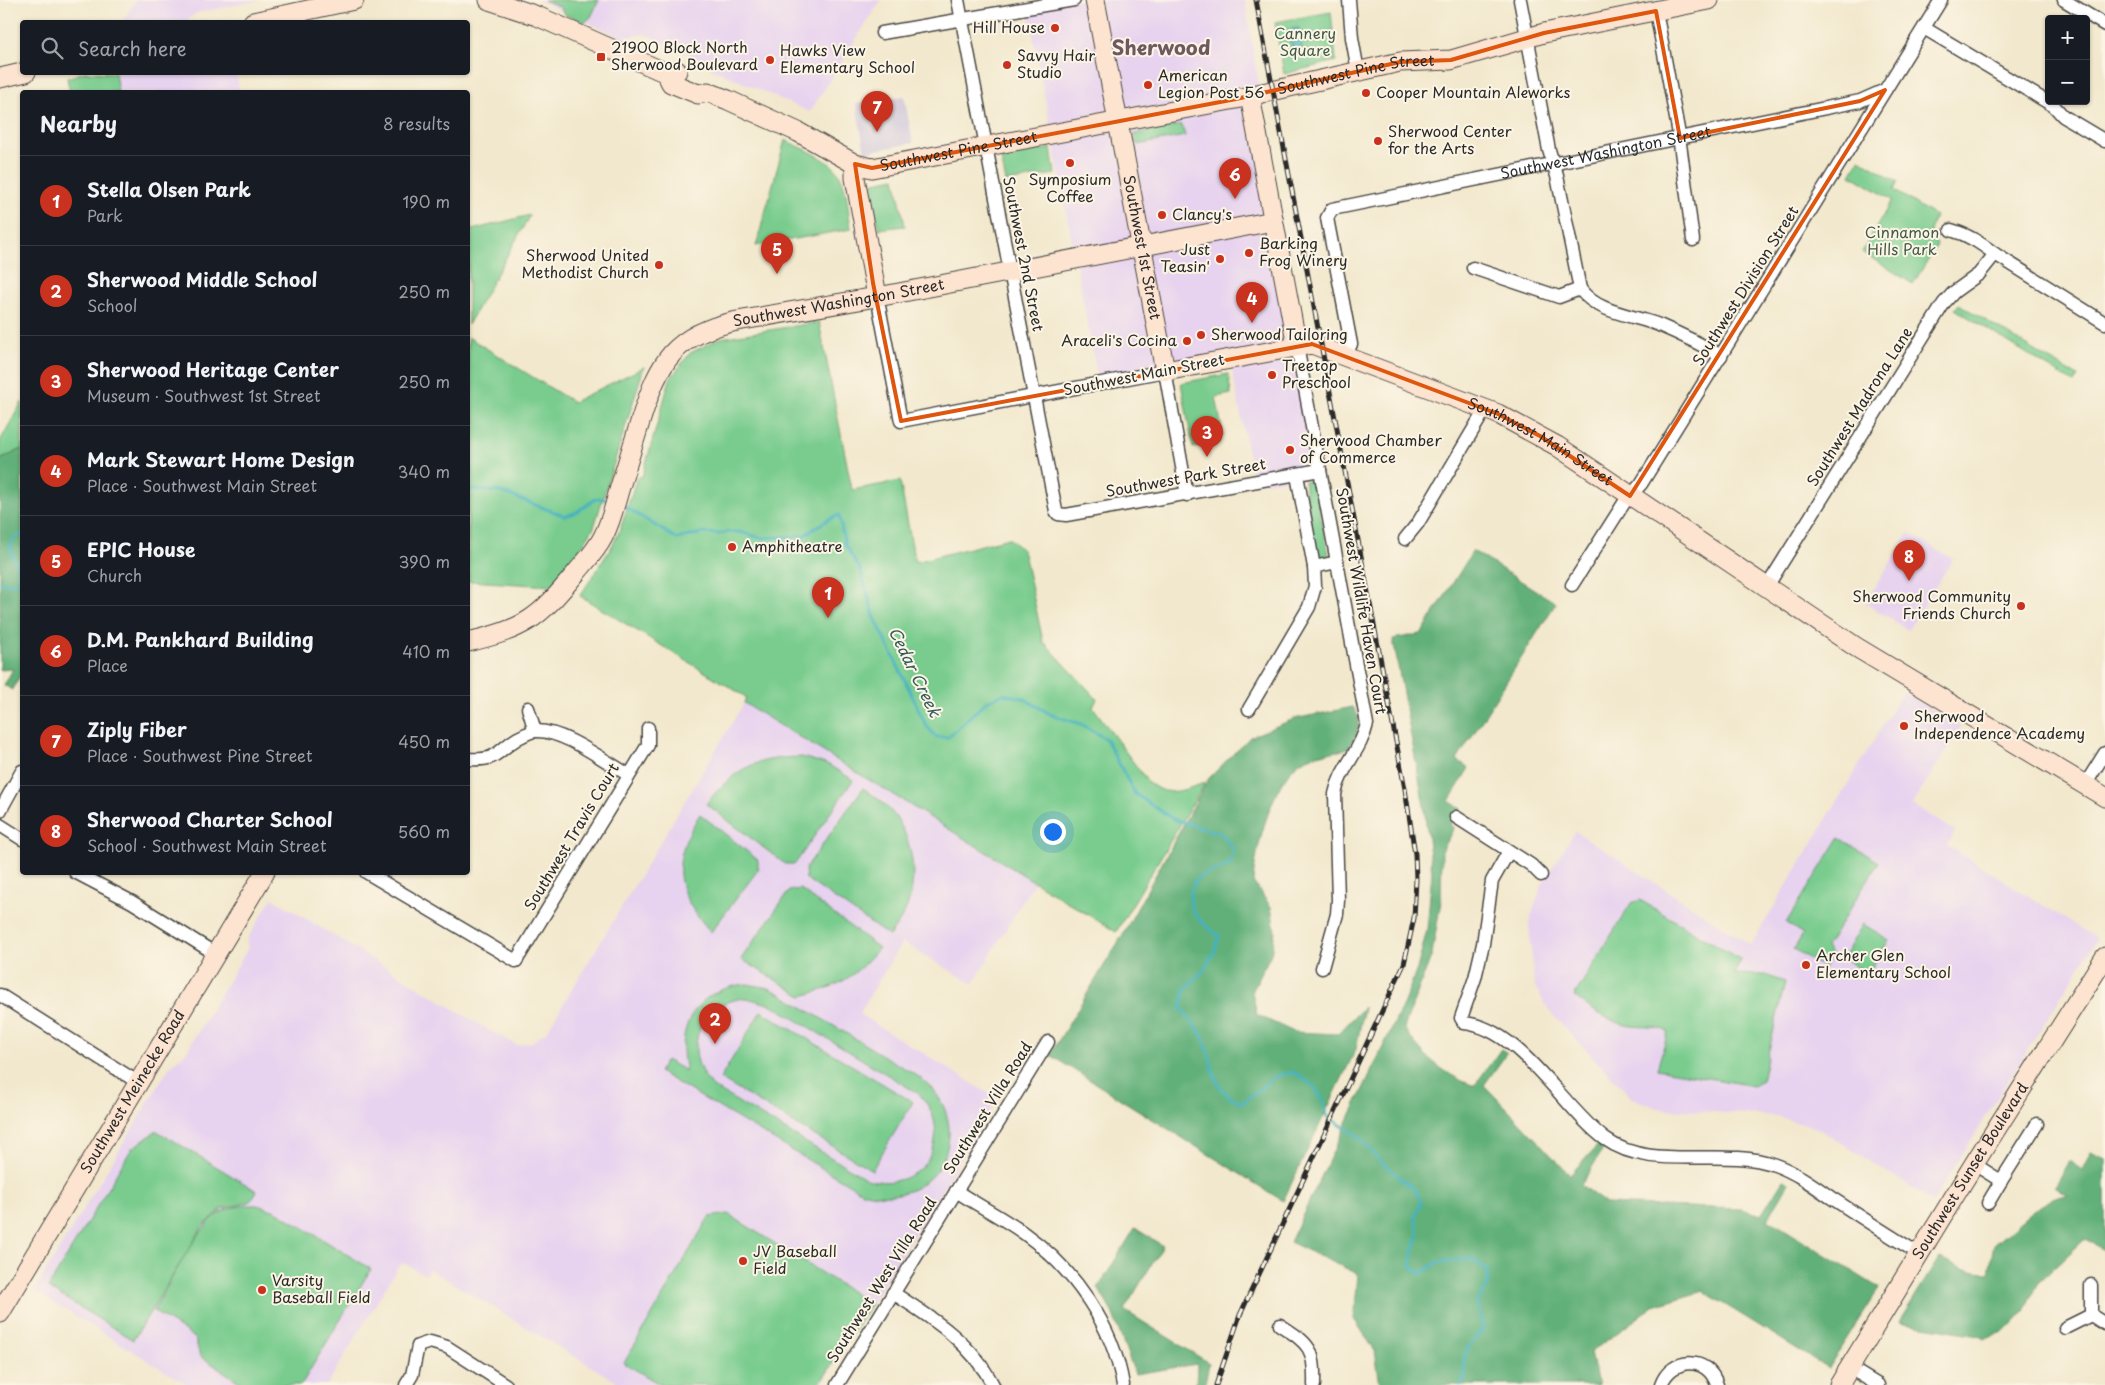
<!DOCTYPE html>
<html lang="en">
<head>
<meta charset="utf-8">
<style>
	:root { --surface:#171b24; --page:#242831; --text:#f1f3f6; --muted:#9ea1a6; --line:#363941; --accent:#c8321e }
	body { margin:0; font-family:"Playpen Sans",sans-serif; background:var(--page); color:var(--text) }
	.controls { position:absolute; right:15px; top:15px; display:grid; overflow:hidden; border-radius:5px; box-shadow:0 1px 4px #0004 }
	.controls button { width:45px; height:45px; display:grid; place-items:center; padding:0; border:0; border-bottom:1px solid var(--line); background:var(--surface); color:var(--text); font:25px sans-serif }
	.you { position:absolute; left:1052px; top:831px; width:18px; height:18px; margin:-12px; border:4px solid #fff; border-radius:50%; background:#1a73e8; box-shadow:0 0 0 8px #1a73e833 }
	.badge { display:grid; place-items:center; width:32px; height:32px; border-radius:50%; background:var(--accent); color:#fff; font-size:16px; font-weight:700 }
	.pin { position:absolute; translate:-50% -41px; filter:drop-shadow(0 1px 2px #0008) }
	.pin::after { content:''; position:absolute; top:26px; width:18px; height:15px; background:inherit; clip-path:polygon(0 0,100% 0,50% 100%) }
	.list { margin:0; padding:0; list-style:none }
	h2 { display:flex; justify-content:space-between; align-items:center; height:65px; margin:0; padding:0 20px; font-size:21px }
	h2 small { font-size:16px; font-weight:400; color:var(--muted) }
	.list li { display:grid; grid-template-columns:32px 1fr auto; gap:15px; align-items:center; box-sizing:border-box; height:90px; padding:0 20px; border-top:1px solid var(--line) }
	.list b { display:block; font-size:19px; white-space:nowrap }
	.list p { margin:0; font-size:16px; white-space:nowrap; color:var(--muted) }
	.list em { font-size:16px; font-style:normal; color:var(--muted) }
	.icon { flex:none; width:28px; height:28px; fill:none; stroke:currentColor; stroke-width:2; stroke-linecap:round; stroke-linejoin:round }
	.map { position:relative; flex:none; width:2105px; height:1385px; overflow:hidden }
	.search { position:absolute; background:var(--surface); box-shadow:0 1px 4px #0004; left:20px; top:20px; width:450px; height:55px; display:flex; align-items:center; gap:12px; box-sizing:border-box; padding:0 18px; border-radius:5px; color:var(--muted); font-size:19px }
	.panel { position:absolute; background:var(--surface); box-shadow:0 1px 4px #0004; left:20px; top:90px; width:450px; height:785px; border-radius:5px }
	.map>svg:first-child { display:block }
</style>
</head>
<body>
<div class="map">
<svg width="2105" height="1385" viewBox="0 0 2105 1385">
	<rect width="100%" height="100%" fill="#fcf5e5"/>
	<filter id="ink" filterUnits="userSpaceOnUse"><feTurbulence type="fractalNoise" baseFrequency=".02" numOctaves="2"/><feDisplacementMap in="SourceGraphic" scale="10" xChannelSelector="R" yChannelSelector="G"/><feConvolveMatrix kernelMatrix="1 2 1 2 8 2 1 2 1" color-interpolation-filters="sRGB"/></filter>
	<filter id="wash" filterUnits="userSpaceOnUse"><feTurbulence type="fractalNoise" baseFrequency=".0096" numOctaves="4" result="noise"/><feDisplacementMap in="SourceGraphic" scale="20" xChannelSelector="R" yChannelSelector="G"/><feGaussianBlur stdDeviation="1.12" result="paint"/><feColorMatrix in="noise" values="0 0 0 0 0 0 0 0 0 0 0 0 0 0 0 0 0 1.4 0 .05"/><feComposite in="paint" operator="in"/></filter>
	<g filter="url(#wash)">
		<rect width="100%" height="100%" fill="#f2e8cd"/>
		<!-- built -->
		<g fill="#e7d2ef">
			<path d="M136,0H260L196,13L186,22H122Z"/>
			<path d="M538,0H881L810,112L708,67L687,53L645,34L621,37Z"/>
			<path d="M1074,0H1245L1321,477L1254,483L1230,359L1099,384L1028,9Z"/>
			<path d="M115,73H236L240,92H118Z"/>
			<path d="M1909,533L1953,559L1908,630L1865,603Z"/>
			<path d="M1903,692L1961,726L1912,805L1955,831L1947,845L2097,939L1933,1201L1820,1130L1777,1116L1661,1109L1632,1098L1548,1010L1534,984L1529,924L1541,886L1575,831L1751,945Z"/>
			<path d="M744,703L1035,881L973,984L902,942L859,1014L998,1099L821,1385H622L429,1269L425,1275L403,1263L398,1267L327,1385H188L34,1291L169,1068L186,1052L248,948L247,940L272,898L492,1032L517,1045L532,1042L547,1031Z"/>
		</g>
		<!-- industrial -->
		<path fill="#c8bfd8" d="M904,96L913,143L865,152L856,104Z"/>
		<!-- green -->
		<g fill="#79cc8e" stroke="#527c5c" fill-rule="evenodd">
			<path d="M544,0H599L591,17L585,22L566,15L560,7Z"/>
			<path d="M1331,12L1336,61L1284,74L1275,22Z"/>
			<path d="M85,72L115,73L118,92H70L67,78Z"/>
			<path d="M1182,125L1185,136L1137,145L1134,134Z"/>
			<path d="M785,140C801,148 827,157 838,172C848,188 848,212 851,229L756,246Z"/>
			<path d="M1051,148L1055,174L1006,182L1001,158Z"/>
			<path d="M1860,159L1898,182L1894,190L1935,216L1930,231L1937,245L1913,284L1862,252L1892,200L1851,175Z"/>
			<path d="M895,178L905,226L879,229L870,183Z"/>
			<path d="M530,215L468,325V231Z"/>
			<path d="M1959,304L2078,377L2074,383L1955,309Z"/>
			<path d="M819,322L852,490L900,481L915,562L1009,538L1023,551L1025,558L1043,641L1097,699L1093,707L1147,781C1167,799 1182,790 1205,783L1116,932L744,703L746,697L580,596L611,548L620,530L637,477H642L670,379L690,353L720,338Z"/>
			<path d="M468,337L573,402L644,367L594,527L583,545L551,586L468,581Z"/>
			<path d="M1228,374L1231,394L1216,397L1223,434L1219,443L1193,448L1181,383Z"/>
			<path d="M22,402V449L0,460V441Z"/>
			<path d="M1310,480L1314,483L1329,556L1315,559L1304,481Z"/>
			<path d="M802,757L829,765L853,780L795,864H785L706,804C736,767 755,758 802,757Z"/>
			<path d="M863,788C871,794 879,799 885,805C913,830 921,880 904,913C900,921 894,929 889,936L806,879L805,869Z"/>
			<path d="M700,814L758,860V870L711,932C673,891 670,861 700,814Z"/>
			<path d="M1839,838L1879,862L1826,947L1831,955L1824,968L1794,949L1803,934L1786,923Z"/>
			<path d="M800,889L879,948C852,979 842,985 802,996L741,959L789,891Z"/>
			<path d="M1640,900L1741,960L1734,974L1765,975L1785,982L1762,1080L1754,1086L1657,1069L1668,1032C1655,1024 1637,1029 1622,1024C1604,1018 1589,1008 1574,996L1631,903Z"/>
			<path d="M1863,924L1889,940L1868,974L1843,958Z"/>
			<path d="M747,984L769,988L779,993L919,1077C982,1123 938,1214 862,1192L659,1072L666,1060L686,1071C674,1024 699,988 747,984ZM747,998L772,1005L919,1094C958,1135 923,1195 867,1179L713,1087C679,1052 699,1001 747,998Z"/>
			<path d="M761,1011L913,1102L872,1170L720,1079Z"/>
			<path d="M157,1131L257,1191L250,1202L222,1209L203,1226L133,1340L48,1288L132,1148Z"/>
			<path d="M257,1205L276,1211L371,1269L301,1385H244L200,1356L195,1338L153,1311C168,1287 197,1226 220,1213C232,1206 244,1205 257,1205Z"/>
			<path d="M728,1214L871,1304L819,1385H661L624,1363L709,1217Z"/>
		</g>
		<!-- forest -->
		<g fill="#62b079" stroke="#466e52">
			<path d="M22,449V673L12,690L4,685L13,669L0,670V460Z"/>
			<path d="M1473,551L1556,603L1457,760L1469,768L1449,801L1461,809L1450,825L1454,828L1442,849L1441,901L1432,954L1404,1028C1421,1054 1443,1074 1472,1085H1475L1501,1049L1507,1053L1484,1085L1570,1175L1599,1144L1604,1148L1581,1185L1606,1204L1741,1209L1761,1215L1783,1180L1789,1183L1768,1219L1879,1288L1828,1368L1703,1291L1654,1306L1591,1352L1598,1385H1380L1375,1351L1354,1319L1358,1274L1290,1242L1403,1005L1417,969L1427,930L1432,871L1424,806L1393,639L1421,634Z"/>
			<path d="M1353,707C1364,722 1357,735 1348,749C1337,752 1312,754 1303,760C1273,777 1255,850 1253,882L1271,907L1275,931L1271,954L1252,991L1257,1015L1294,1032L1338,1034L1364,1007L1356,1049L1283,1201L1050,1055L1122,936L1209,778L1250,737L1294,719Z"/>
			<path d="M2092,1152L2105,1159V1251L2085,1239L2039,1282L2025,1310L2004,1332L1984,1338L1979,1335L1899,1322L1939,1258C1956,1264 1971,1274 1989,1273L1994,1244C2015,1228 2042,1197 2068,1195L2055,1186L2070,1161L2083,1170Z"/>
			<path d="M1135,1228L1163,1246L1124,1310L1209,1363L1205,1385H1196L1197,1364L1135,1374L1112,1312L1098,1288Z"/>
		</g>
		<!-- water -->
		<path fill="#44b3be" stroke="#386f74" d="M1299,28L1302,48L1295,54L1286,30Z"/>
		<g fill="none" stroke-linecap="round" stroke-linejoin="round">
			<!-- stream -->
			<g stroke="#44b3be" stroke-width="3">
				<path d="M468,489L501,492L565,516L575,513L597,498L610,500"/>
				<path d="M622,505L677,539L702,533L720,534L726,532H739L762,538L803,536L829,519L839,515L845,545L860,569L874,616L926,725L936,737H948L987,701L1003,694L1023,698L1052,715L1081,724L1106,739L1135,794L1173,819L1222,834L1234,850L1230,864C1221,870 1210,871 1201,876C1196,879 1193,884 1192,889C1184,911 1203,924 1219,936L1215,950L1204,970L1185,989L1181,1008C1189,1018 1199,1029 1204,1040C1216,1068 1209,1090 1242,1103L1276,1076L1293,1072L1313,1085L1323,1100L1327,1116L1359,1137L1380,1161L1416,1191L1421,1203L1415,1216L1419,1234L1413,1250L1411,1266L1421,1274L1438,1262L1472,1259L1487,1270L1488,1286L1477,1301L1483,1329C1467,1348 1461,1353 1465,1379L1460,1385"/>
				<path d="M0,582L12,584L18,581L19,572L10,546L14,538L22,534"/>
			</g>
		</g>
	</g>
	<g filter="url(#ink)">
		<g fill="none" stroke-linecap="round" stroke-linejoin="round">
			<defs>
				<g id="street">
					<path d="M958,0L1056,511L1058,514L1066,515L1320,470"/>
					<path d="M1349,0L1352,38L1358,71"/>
					<path d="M1520,0L1549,150L1557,176L1580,289C1597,313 1633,315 1659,325C1680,334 1701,344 1721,356"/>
					<path d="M2064,0L2105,25"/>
					<path d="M1656,11L1678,129L1693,240"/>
					<path d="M1924,28L2054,106L2063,116L2105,141"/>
					<path d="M882,33L1074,0"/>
					<path d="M1951,230C1969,235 1980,243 1995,254L2105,323"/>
					<path d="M1473,268L1559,297L1580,289"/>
					<path d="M877,296L901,421L1165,371L1187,495"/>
					<path d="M1297,346L1367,724C1361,751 1340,768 1335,794L1338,900L1337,914L1322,968"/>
					<path id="s1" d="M1346,356L1351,344L1327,218L1332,209L1860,101L1885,90"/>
					<path d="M1297,475L1314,567"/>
					<path d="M1405,539L1418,523L1486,408"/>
					<path d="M1572,585L1624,503L1641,484L1941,0"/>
					<path d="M1766,588L1944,303L1954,292L1979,274L1995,254"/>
					<path d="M528,708L535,731"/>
					<path d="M1249,709L1309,607L1315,586L1314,567L1337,562"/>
					<path d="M468,759C499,761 495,752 518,738C522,736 531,731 536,731C564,730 604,761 629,775"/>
					<path d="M2085,785L2105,753"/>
					<path d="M0,811L22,771"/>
					<path d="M1456,817L1531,865L1541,875"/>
					<path d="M0,825L22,839"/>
					<path d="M1509,851L1492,881L1483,944L1475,978L1461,1018L1464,1023C1520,1028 1563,1108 1605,1139C1652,1173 1722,1146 1775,1165C1795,1172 1813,1185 1830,1197C1860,1216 1889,1236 1920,1254"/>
					<path d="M75,872L132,902L216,954"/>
					<path d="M366,872L516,961L648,745V728"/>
					<path d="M0,995L139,1083"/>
					<path d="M1974,1164L2001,1181L2037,1124"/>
					<path d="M956,1191C979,1206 1003,1218 1025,1234C1074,1269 1113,1325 1123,1385"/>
					<path d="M1988,1203L2001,1181"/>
					<path d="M893,1293C932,1318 971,1342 993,1385"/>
					<path d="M2091,1315V1285"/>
					<path d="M2091,1315L2105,1324"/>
					<path d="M1280,1325C1310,1344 1315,1349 1314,1385"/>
					<path d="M2065,1328L2091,1315"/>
					<path d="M1850,1368L1878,1385"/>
					<path d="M406,1385L412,1375L418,1346L430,1342L447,1347L506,1385"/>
					<path d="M837,1385L1048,1042"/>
					<path d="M1661,1385C1671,1357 1708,1355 1717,1385"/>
				</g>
				<g id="secondary">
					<path d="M489,0L537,16L666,73L677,71"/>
					<path id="s2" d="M1095,0L1165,371L1312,344L1498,414L1557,446L1856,647L2105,797"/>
					<path d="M253,22L354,0"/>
					<path id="s3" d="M666,73L671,83L698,94L708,92L728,100L798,132L855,164L872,168L1236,99L1400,62L1451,60L1544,33L1709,0"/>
					<path d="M0,78L26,72"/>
					<path d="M1250,96L1297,346"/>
					<path d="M855,164V178L877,296"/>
					<path id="s4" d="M468,642C526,628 537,620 576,573C585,562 596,551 603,537C611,522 615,504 620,487C627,464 634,441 641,419C659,361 675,334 737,321L888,295L1273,221"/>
					<path id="s5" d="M0,1313L265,872"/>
					<path id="s6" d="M1839,1385L1974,1164L2105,957"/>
				</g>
			</defs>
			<!-- street casing -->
			<use href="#street" stroke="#494743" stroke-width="15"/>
			<!-- secondary casing -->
			<use href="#secondary" stroke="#494743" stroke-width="21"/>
			<!-- street -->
			<use href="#street" stroke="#fff" stroke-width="12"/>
			<!-- secondary -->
			<use href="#secondary" stroke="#fde4d1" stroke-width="19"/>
			<defs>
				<path id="rail" d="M1216,1385L1240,1315L1404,964L1414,918L1416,879L1415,854L1405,789L1256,0"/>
			</defs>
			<!-- rail casing -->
			<use href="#rail" stroke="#2b2b2b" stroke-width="5"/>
			<!-- rail -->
			<use href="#rail" stroke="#fcf5e5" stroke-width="3" stroke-dasharray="9" stroke-linecap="butt"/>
		</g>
	</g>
	<!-- marked area -->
	<path fill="none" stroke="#df570e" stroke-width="4" stroke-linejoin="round" d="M1656,11L1680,138L1860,101L1885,90L1630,496L1540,436L1498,414L1312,344L901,421L873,283L855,164L872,168L1236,99L1400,62L1451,60L1544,33Z"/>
	<!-- markers -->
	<g fill="#c8321e" stroke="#fcf5e5" stroke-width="2">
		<circle cx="1055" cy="28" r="5"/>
		<rect x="596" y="52" width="10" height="10" rx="2.5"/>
		<circle cx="770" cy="60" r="5"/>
		<circle cx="1007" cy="65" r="5"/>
		<circle cx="1148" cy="85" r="5"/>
		<circle cx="1366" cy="93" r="5"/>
		<circle cx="1378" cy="141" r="5"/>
		<circle cx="1070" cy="163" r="5"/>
		<circle cx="1162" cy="215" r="5"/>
		<circle cx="1249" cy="253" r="5"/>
		<circle cx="1220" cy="259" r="5"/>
		<circle cx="659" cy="265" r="5"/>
		<circle cx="1201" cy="335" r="5"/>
		<circle cx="1187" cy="341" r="5"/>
		<circle cx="1272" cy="375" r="5"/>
		<circle cx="1290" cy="450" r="5"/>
		<circle cx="732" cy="547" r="5"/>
		<circle cx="2021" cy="606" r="5"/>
		<circle cx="1904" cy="726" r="5"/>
		<circle cx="1806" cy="965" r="5"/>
		<circle cx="743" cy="1261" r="5"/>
		<circle cx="262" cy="1290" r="5"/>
	</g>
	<g text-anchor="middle" stroke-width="4" stroke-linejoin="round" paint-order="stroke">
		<!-- poi labels -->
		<g font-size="15" fill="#2b2b2b" stroke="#fcf5e5" text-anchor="start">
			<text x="1045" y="33" text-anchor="end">Hill House</text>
			<text x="611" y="53">21900 Block North<tspan x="611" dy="17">Sherwood Boulevard</tspan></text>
			<text x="780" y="56">Hawks View<tspan x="780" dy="17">Elementary School</tspan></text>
			<text x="1017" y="61">Savvy Hair<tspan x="1017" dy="17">Studio</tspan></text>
			<text x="1158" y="81">American<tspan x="1158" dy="17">Legion Post 56</tspan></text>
			<text x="1376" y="98">Cooper Mountain Aleworks</text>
			<text x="1388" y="137">Sherwood Center<tspan x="1388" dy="17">for the Arts</tspan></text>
			<text x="1070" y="185" text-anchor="middle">Symposium<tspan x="1070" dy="17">Coffee</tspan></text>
			<text x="1172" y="220">Clancy's</text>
			<text x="1259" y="249">Barking<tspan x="1259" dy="17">Frog Winery</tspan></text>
			<text x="1210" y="255" text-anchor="end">Just<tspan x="1210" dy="17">Teasin'</tspan></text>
			<text x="649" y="261" text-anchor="end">Sherwood United<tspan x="649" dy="17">Methodist Church</tspan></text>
			<text x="1211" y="340">Sherwood Tailoring</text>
			<text x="1177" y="346" text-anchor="end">Araceli's Cocina</text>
			<text x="1282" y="371">Treetop<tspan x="1282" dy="17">Preschool</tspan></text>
			<text x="1300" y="446">Sherwood Chamber<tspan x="1300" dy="17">of Commerce</tspan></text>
			<text x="742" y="552">Amphitheatre</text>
			<text x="2011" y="602" text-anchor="end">Sherwood Community<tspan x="2011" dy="17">Friends Church</tspan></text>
			<text x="1914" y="722">Sherwood<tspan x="1914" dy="17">Independence Academy</tspan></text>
			<text x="1816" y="961">Archer Glen<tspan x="1816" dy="17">Elementary School</tspan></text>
			<text x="753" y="1257">JV Baseball<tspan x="753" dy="17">Field</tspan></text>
			<text x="272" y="1286">Varsity<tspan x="272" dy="17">Baseball Field</tspan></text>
		</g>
		<!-- park labels -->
		<g font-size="15" fill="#425b49" stroke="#fcf5e5">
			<text x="1305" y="39">Cannery<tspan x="1305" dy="17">Square</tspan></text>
			<text x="1902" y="238">Cinnamon<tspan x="1902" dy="17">Hills Park</tspan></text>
		</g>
		<!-- street labels -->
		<g font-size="15" fill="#2b2b2b" stroke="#fcf5e5">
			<text dy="5" stroke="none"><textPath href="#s3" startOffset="725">Southwest Pine Street</textPath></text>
			<text dy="5" stroke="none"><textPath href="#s3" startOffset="320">Southwest Pine Street</textPath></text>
			<text dy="5" stroke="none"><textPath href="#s1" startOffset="431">Southwest Washington Street</textPath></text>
			<text dy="5" stroke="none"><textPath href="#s2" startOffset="252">Southwest 1st Street</textPath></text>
			<text transform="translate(1023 254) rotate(79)" y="5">Southwest 2nd Street</text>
			<text transform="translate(1746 286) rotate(-58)" y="5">Southwest Division Street</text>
			<text dy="5" stroke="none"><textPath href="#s4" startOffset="551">Southwest Washington Street</textPath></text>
			<text transform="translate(1144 375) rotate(-11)" y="5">Southwest Main Street</text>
			<text transform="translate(1860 407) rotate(-58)" y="5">Southwest Madrona Lane</text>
			<text dy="5" stroke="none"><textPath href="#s2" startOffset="776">Southwest Main Street</textPath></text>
			<text transform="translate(1186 478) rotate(-10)" y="5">Southwest Park Street</text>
			<text transform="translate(1361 601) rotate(80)" y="5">Southwest Wildlife Haven Court</text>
			<text transform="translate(572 837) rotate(-59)" y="5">Southwest Travis Court</text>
			<text dy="5" stroke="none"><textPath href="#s5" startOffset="258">Southwest Meinecke Road</textPath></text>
			<text transform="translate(988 1108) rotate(-58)" y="5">Southwest Villa Road</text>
			<text dy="5" stroke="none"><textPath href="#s6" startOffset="251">Southwest Sunset Boulevard</textPath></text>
			<text transform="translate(882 1280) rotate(-58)" y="5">Southwest West Villa Road</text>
		</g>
		<!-- water labels -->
		<g font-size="16" font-style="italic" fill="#345b5e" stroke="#fcf5e5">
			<text transform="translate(915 672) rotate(64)" y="6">Cedar Creek</text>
		</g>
		<!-- district labels -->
		<g font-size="20" font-weight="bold" fill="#6f5961" stroke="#fcf5e5">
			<text x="1161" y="55">Sherwood</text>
		</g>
	</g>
</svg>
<div class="controls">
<button>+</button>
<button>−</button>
</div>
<div class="you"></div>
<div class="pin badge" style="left:828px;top:618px">1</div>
<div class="pin badge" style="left:715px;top:1044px">2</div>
<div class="pin badge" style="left:1207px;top:457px">3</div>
<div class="pin badge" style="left:1252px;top:323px">4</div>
<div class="pin badge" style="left:777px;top:274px">5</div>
<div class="pin badge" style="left:1235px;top:199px">6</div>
<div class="pin badge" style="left:877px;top:132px">7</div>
<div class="pin badge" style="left:1909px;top:581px">8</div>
<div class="search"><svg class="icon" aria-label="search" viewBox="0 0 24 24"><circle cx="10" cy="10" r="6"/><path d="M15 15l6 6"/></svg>Search here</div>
<section class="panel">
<h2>Nearby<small>8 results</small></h2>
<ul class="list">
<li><span class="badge">1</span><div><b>Stella Olsen Park</b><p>Park</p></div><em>190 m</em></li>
<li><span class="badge">2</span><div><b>Sherwood Middle School</b><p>School</p></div><em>250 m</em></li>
<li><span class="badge">3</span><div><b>Sherwood Heritage Center</b><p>Museum · Southwest 1st Street</p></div><em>250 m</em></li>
<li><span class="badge">4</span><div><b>Mark Stewart Home Design</b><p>Place · Southwest Main Street</p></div><em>340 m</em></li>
<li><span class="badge">5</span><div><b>EPIC House</b><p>Church</p></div><em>390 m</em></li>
<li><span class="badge">6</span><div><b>D.M. Pankhard Building</b><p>Place</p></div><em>410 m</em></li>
<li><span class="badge">7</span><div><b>Ziply Fiber</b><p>Place · Southwest Pine Street</p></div><em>450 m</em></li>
<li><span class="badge">8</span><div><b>Sherwood Charter School</b><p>School · Southwest Main Street</p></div><em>560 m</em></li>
</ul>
</section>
</div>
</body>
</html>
